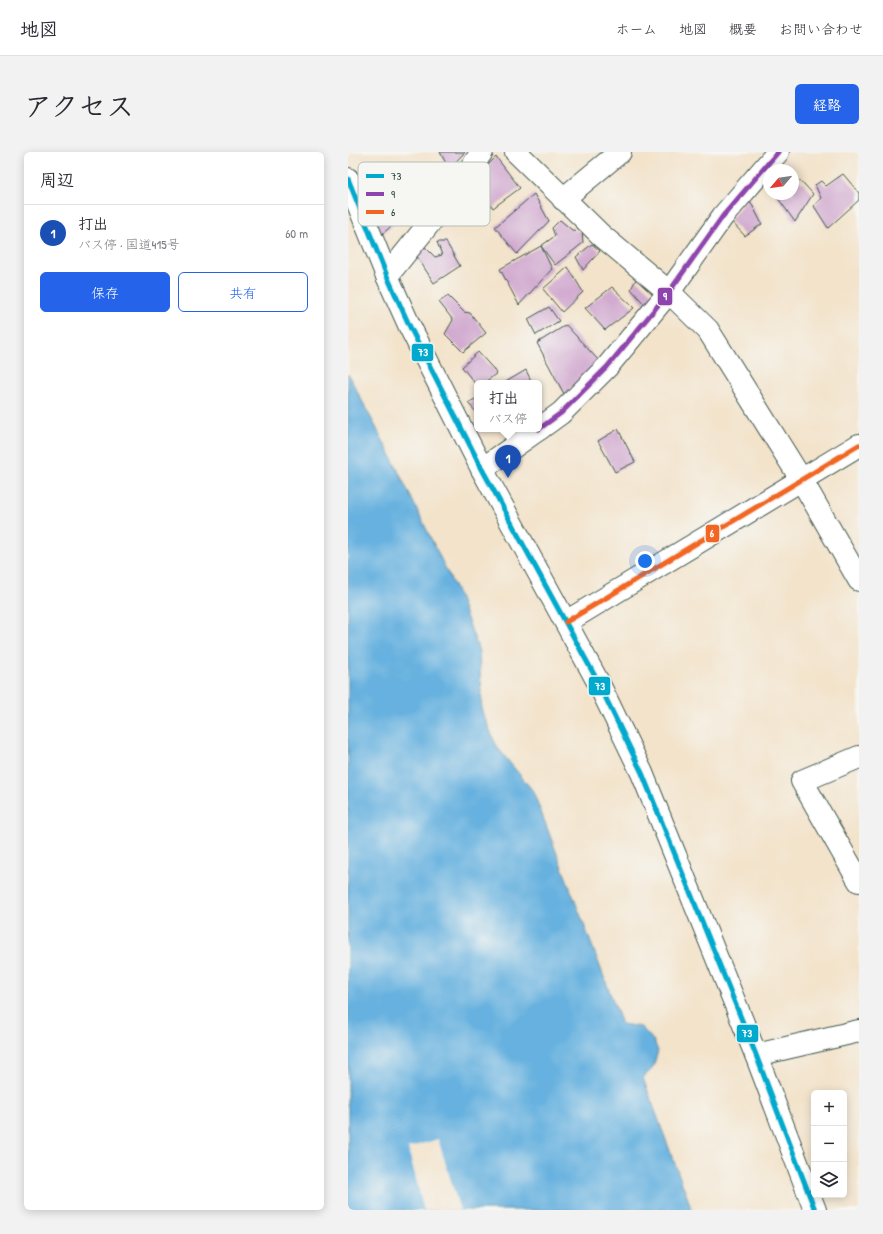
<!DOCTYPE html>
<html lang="ja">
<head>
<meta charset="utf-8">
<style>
	:root { --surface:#fff; --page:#f2f2f3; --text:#2b2b33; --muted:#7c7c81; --line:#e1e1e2; --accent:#2563eb }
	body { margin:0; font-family:"Patrick Hand","Klee One",sans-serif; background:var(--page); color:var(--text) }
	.controls { position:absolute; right:12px; bottom:12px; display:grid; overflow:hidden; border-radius:6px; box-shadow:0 2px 10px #0003 }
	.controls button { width:36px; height:36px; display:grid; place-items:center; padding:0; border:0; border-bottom:1px solid var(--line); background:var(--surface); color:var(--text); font:20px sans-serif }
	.compass { position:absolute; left:415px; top:12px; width:36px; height:36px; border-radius:50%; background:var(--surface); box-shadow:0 2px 10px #0003; rotate:241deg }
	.you { position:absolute; left:297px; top:409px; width:14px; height:14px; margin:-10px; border:3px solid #fff; border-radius:50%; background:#1a73e8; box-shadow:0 0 0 6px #1a73e833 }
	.badge { display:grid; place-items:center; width:26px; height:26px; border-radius:50%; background:var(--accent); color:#fff; font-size:13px; font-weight:700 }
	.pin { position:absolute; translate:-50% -33px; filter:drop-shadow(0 1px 2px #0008) }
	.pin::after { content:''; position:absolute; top:21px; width:14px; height:12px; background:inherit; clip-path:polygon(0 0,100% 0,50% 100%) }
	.popup { position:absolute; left:126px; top:228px; width:68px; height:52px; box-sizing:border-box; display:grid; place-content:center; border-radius:6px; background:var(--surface); filter:drop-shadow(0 1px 3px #0005); font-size:13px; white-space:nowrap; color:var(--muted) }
	.popup b { font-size:15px; color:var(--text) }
	.popup::after { content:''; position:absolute; left:50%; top:100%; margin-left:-8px; border:8px solid transparent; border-top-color:var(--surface) }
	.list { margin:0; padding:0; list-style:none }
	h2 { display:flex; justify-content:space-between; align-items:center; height:52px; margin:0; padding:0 16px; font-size:17px }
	h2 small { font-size:13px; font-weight:400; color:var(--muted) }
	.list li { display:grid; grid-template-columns:26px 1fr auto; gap:12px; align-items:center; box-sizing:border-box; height:56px; padding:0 16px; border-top:1px solid var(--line) }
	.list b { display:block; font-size:15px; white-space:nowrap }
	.list p { margin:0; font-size:13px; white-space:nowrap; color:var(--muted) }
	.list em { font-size:13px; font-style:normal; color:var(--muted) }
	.actions { display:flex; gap:8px; padding:12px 16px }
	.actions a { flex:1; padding:9px 0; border:1px solid var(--accent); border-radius:6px; text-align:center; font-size:14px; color:var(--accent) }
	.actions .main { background:var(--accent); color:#fff }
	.icon { flex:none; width:22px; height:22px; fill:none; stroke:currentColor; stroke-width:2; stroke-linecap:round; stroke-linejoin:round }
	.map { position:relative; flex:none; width:511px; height:1058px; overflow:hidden; border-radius:6px }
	header { display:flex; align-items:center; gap:24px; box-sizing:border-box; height:56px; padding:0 20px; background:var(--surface); border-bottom:1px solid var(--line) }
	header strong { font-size:19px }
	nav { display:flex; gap:22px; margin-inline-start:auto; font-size:14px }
	.intro { display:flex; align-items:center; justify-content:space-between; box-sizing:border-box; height:96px; padding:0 24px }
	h1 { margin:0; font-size:28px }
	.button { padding:10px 18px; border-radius:6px; background:var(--accent); color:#fff; font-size:14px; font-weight:700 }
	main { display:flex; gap:24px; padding:0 24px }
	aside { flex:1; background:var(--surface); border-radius:6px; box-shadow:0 2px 10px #0003 }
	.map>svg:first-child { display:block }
</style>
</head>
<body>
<header>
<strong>地図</strong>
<nav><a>ホーム</a><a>地図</a><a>概要</a><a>お問い合わせ</a></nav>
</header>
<div class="intro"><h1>アクセス</h1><a class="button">経路</a></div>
<main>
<aside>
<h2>周辺<small></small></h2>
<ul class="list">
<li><span class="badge" style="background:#1a4fb4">1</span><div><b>打出</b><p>バス停 · 国道415号</p></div><em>60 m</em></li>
</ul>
<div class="actions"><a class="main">保存</a><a>共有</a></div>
</aside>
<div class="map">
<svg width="511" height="1058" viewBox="0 0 511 1058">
	<rect width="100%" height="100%" fill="#f6f6f2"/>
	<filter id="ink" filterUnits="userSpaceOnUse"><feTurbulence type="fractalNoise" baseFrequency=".025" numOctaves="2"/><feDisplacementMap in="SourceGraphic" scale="8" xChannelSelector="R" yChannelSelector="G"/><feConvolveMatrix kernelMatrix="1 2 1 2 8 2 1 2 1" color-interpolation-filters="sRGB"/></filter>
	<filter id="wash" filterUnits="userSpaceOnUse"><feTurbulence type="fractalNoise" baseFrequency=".012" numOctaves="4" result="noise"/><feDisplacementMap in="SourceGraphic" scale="16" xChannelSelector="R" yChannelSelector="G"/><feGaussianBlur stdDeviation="0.9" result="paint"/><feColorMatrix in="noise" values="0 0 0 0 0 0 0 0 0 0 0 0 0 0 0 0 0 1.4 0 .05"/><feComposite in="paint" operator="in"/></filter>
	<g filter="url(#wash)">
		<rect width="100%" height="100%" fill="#f3e3cb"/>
		<!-- water -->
		<path fill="#66b1df" stroke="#42778a" d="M0,222L41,300L110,442L131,499L134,560L149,595L185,639L274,872L293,875L306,889L310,899L305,916L295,926L344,1058H0Z"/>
		<!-- pier -->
		<path fill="#f3e3cb" d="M90,987L112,1058H76L60,996Z"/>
		<g id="blocks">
			<!-- building -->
			<g fill="#d2abd0">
				<path d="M92,0H117L101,17Z"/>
				<path d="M148,5L172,36L145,56L125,28Z"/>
				<path d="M64,14L79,28L56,53L42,37Z"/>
				<path d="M495,22L511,41V48L480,76L466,54L473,46L467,33L473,29L478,34Z"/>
				<path d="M445,25L456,32L465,42L447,70L427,42H445Z"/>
				<path d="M186,42L201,69L169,102L147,75Z"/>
				<path d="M400,45L414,72L397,84L382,68Z"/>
				<path d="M34,65L45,73L34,82L28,73Z"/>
				<path d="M212,68L224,78L234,79L235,91L207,113L193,94L204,117L171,153L152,117L193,94L207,84L204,76Z"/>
				<path d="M89,90H98L112,114L86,131L66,100L73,91L87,105L94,103Z"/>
				<path d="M244,92L252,99L235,118L228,105Z"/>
				<path d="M220,115L235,140L214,160L195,137Z"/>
				<path d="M288,127L305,143L298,154L283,137Z"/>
				<path d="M264,135L286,156L257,178L237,156Z"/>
				<path d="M100,144L116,160L122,161L138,181L115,200L97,182L105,168L91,150Z"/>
				<path d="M201,155L211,169L188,183L180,167Z"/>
				<path d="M218,173L252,210L216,242L189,191Z"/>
				<path d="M130,200L149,221L136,231H129V234L114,215Z"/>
				<path d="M178,218L184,231H156Z"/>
				<path d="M129,246V261L120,251Z"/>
				<path d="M270,277L287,310L267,320L250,289Z"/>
			</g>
		</g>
	</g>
	<g filter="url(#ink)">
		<use href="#blocks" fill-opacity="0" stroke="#3f564b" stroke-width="1"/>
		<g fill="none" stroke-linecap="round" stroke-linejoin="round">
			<defs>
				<g id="minor">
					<path d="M168,0L254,84L321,140L360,178L453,327L511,428"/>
					<path d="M215,47L272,0"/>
					<path d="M39,124L100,48L134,0"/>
					<path d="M191,277L213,261L259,215L321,140L375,64L430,0"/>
					<path d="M134,317L191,277"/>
					<path d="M218,470L511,293"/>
					<path d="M511,605L454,629L511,729"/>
					<path d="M408,903L511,879"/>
				</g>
				<path id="highway" d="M0,27L39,124L62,175L134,317L249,528L294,621L408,903L467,1058"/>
			</defs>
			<!-- minor casing -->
			<use href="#minor" stroke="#3f564b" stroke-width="24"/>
			<!-- highway casing -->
			<use href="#highway" stroke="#3f564b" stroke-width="24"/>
			<!-- minor -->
			<use href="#minor" stroke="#fff" stroke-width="22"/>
			<!-- highway -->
			<use href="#highway" stroke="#fff" stroke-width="22"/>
			<defs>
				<path id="bus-1" d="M0,27L39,124L62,175L134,317L249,528L294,621L408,903L467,1058"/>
				<path id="bus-2" d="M191,277L213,261L259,215L321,140L375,64L430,0"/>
				<path id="bus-3" d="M218,470L511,293"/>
			</defs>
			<!-- bus-1 casing -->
			<use href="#bus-1" stroke="#f6f6f2" stroke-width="8"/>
			<!-- bus-2 casing -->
			<use href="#bus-2" stroke="#f6f6f2" stroke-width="8"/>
			<!-- bus-3 casing -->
			<use href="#bus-3" stroke="#f6f6f2" stroke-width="8"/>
			<!-- bus-1 -->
			<use href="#bus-1" stroke="#00a9ce" stroke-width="5"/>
			<!-- bus-2 -->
			<use href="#bus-2" stroke="#8e44ad" stroke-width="5"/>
			<!-- bus-3 -->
			<use href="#bus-3" stroke="#f26522" stroke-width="5"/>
		</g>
	</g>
	<!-- legend -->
	<rect x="10" y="10" width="132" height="64" rx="6" fill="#f6f6f2" stroke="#b6beb9" stroke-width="1"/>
	<rect x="18" y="22" width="18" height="4" fill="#00a9ce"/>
	<rect x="18" y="40" width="18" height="4" fill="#8e44ad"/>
	<rect x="18" y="58" width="18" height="4" fill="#f26522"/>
	<g font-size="11" fill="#1f3d34">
		<text x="43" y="28">73</text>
		<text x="43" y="46">9</text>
		<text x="43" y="64">6</text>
	</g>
	<g stroke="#f6f6f2" stroke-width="1.5">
		<rect x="309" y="135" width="16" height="19" rx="4" fill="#8e44ad"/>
		<rect x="63" y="191" width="23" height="19" rx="4" fill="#00a9ce"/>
		<rect x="357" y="372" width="15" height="19" rx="4" fill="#f26522"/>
		<rect x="240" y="524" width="23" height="20" rx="4" fill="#00a9ce"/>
		<rect x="388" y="872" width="23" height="19" rx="4" fill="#00a9ce"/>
	</g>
	<g font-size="11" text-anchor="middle" font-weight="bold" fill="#fff">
		<text x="317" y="148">9</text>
		<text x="75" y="204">73</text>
		<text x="364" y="385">6</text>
		<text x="252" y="538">73</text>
		<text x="399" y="885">73</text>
	</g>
</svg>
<div class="controls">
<button>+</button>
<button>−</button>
<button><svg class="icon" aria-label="layers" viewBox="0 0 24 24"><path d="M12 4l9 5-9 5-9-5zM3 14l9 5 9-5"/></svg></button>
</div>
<svg class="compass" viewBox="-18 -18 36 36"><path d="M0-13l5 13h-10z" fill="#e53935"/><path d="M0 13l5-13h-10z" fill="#7c7c81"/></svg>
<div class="you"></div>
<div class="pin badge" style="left:160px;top:326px;background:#1a4fb4">1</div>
<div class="popup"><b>打出</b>バス停</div>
</div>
</main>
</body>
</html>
